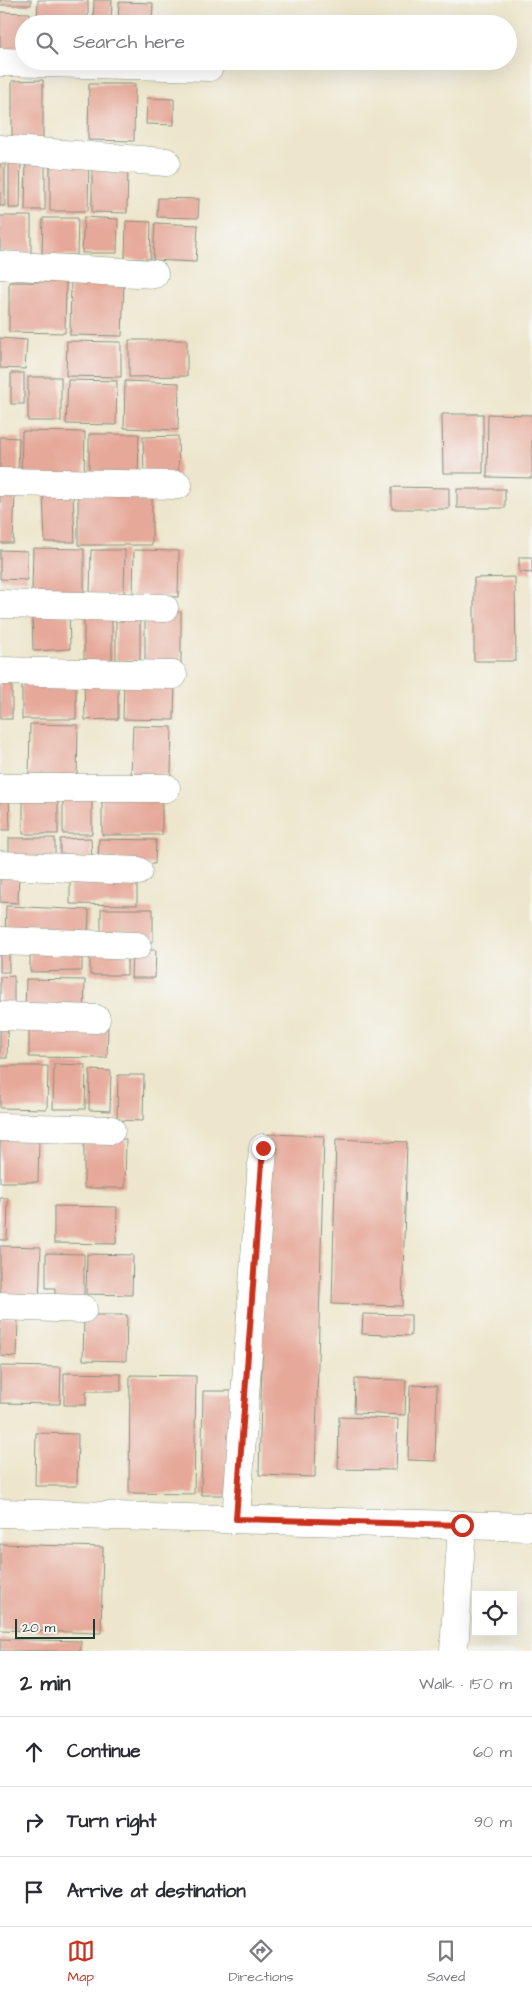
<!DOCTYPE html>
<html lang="en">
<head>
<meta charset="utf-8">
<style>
	:root { --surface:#fff; --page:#f7f7f7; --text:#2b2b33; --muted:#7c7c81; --line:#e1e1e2; --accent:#c8321e }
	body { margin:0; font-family:"Architects Daughter",sans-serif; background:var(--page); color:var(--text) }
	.controls { position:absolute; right:15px; bottom:15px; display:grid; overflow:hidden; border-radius:0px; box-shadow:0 5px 20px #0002 }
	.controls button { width:45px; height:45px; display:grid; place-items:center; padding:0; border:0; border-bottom:1px solid var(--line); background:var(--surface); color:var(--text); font:25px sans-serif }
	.scale { position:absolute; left:15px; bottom:12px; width:80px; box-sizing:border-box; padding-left:5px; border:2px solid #1f3d34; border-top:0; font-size:14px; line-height:18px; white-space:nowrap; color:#1f3d34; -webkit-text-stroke:4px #f6f6f2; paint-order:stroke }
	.stop { position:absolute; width:15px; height:15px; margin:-11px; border:4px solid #c8321e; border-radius:50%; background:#fff }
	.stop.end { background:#c8321e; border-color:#fff; box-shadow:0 1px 5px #0008 }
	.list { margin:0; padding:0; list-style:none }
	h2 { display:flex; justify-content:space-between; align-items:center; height:65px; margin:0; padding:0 20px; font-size:21px }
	h2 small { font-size:16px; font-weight:400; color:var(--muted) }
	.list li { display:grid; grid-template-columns:32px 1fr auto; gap:15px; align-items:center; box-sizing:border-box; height:70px; padding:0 20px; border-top:1px solid var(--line) }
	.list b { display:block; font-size:19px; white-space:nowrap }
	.list em { font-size:16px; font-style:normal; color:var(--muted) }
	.icon { flex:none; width:28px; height:28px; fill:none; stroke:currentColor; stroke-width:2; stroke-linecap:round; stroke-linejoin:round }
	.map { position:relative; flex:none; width:532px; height:1651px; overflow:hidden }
	.search { position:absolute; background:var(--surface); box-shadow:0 5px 20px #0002; left:15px; right:15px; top:15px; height:55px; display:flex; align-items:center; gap:12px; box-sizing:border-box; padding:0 18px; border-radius:28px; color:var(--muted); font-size:19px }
	.sheet { height:275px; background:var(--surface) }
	nav { display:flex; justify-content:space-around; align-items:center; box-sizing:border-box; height:70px; border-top:1px solid var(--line); background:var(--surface); font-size:14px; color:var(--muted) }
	nav a { display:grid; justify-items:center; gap:2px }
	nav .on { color:var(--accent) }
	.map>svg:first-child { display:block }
</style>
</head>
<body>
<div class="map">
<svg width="532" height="1651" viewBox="0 0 532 1651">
	<rect width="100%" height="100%" fill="#f6f6f2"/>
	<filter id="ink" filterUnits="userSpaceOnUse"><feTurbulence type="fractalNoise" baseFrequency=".02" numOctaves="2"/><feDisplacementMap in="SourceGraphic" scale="10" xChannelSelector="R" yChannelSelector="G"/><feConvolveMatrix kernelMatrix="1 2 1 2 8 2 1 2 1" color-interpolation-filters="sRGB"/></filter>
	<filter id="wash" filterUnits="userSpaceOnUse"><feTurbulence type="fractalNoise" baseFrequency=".0096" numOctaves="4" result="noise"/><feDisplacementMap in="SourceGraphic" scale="20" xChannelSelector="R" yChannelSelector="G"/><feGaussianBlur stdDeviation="1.12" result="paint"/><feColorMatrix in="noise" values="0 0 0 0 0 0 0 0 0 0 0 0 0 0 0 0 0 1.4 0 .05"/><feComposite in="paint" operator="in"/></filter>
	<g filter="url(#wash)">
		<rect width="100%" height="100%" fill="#ede6cc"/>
		<g id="blocks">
			<!-- building -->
			<g fill="#e6a899">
				<rect x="0" y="0" width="31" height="5"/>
				<path d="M38,0H88V24H37Z"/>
				<path d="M94,0H112L111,24H93Z"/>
				<path d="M119,2L153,3L152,24H118Z"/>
				<path d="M0,12L30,13V24H24V53H0Z"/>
				<path d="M43,80V141H12V81Z"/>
				<path d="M89,84H135L134,141L88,140Z"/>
				<path d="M147,98L174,99V125L146,124Z"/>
				<rect x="0" y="156" width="5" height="50"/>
				<path d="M9,156H21L20,208H9Z"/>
				<path d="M26,156H45V210H25Z"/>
				<path d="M50,158H89L88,211H50Z"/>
				<path d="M92,168H128L127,213L92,212Z"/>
				<path d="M158,198L199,199L198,218L157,217Z"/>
				<path d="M0,216H31V253L0,252Z"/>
				<path d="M84,217L118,219L117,253H82Z"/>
				<path d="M43,218H78L77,255H42Z"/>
				<path d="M126,221L151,222L150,259H125Z"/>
				<path d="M155,223L198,225L196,262L153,260Z"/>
				<path d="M71,281L124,282L122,336L70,335Z"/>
				<path d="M9,282H66L65,333L9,332Z"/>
				<path d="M0,338L27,340L25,369L0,368Z"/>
				<path d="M129,340H187V376L129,377Z"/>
				<path d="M67,341L121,342V377L66,376Z"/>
				<rect x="11" y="373" width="13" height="31"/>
				<rect x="28" y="377" width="33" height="44"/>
				<path d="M68,380L117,381L116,425L66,424Z"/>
				<path d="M125,381L179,383L178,430L124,428Z"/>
				<path d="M442,414H483V473H443Z"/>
				<path d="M488,414L532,415V478L487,477Z"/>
				<path d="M22,431L85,432L84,480L21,478Z"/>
				<path d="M89,434H139L138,479L89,478Z"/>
				<path d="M178,436L179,478H144L143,437Z"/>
				<path d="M0,437L19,438L18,476L0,475Z"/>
				<path d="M392,487L449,488V509H392Z"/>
				<rect x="457" y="489" width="48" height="19"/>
				<path d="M73,492L75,542H45L43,493Z"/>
				<path d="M152,492V545H78V493Z"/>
				<path d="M0,493H15L13,543H0Z"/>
				<path d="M33,548L84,549V593L32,592Z"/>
				<path d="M0,550L27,551V580L0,579Z"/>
				<path d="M91,550H125L124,595H90Z"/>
				<path d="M134,550L179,551L178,597L133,596Z"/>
				<path d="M519,557H532V573L519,572Z"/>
				<path d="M515,577L516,661H474V578Z"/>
				<path d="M69,609L70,649L33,651L32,611Z"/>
				<rect x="84" y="611" width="28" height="53"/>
				<rect x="116" y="611" width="24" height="49"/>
				<path d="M145,612H181V666L145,667Z"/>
				<rect x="0" y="678" width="12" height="41"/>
				<rect x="22" y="678" width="54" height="41"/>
				<path d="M84,678H118V719L85,720Z"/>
				<path d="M124,679L175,680L174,720L123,719Z"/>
				<path d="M30,724L78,725L77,778L29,777Z"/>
				<path d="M133,726L172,727L171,775L131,774Z"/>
				<path d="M0,792H9L10,830H0Z"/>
				<rect x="23" y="794" width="35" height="40"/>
				<rect x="63" y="795" width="29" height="39"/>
				<path d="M162,795V835H102V796Z"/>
				<rect x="9" y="838" width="46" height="25"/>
				<path d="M91,838L92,862H60V839Z"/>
				<path d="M99,839L156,840L155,864L98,863Z"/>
				<path d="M0,871L19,872L18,903L0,902Z"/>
				<path d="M70,875L137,876V905L70,904Z"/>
				<path d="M6,906L89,910L88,940L5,936Z"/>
				<path d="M101,909H153V942L101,941Z"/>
				<path d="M82,948V971L30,972V949Z"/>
				<rect x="0" y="949" width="9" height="23"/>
				<path d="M132,950H156L155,978H131Z"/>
				<rect x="90" y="951" width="37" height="24"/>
				<path d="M14,976V1010H0V977Z"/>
				<path d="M26,979L85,980L84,1012H25Z"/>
				<path d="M0,1021H8L7,1058H0Z"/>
				<path d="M29,1026H108L107,1058L29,1057Z"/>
				<path d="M54,1064L86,1065L85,1109H53Z"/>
				<path d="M0,1066H48L47,1109L0,1108Z"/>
				<path d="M90,1070L111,1071L110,1111L89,1110Z"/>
				<path d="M118,1075H144L143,1121L117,1120Z"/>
				<path d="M268,1134L324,1136L315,1477L259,1475Z"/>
				<path d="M84,1138L126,1139L125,1188H84Z"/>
				<path d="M0,1139L39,1140L38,1182H0Z"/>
				<path d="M336,1139L407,1142L402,1306L332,1304Z"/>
				<path d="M0,1198H8L7,1240H0Z"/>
				<path d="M54,1206L117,1207L116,1244L54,1243Z"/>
				<path d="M0,1246L41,1247L39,1304L0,1303Z"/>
				<path d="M46,1253L84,1254V1300H55V1288H46Z"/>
				<path d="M87,1254L133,1255L132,1295L86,1294Z"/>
				<path d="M363,1314L411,1315V1336L362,1334Z"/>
				<path d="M84,1315H127L126,1361L83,1360Z"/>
				<path d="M0,1318H18L17,1357L0,1356Z"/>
				<path d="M0,1366L61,1367L60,1404L0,1403Z"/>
				<path d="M64,1373L121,1374V1391H86V1405H64Z"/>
				<path d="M130,1375L196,1376L194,1494L129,1493Z"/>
				<path d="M355,1379L406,1380L405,1415L354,1413Z"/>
				<path d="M410,1385L437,1386L435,1461L408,1460Z"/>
				<path d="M203,1391H235L234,1495H201Z"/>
				<path d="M339,1417L398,1419L396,1470L338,1469Z"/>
				<path d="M36,1433L78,1434L77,1486H35Z"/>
				<path d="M0,1544L103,1547L101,1633L0,1630Z"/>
				<path d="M0,1639L81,1641V1651H0Z"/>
			</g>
		</g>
	</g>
	<g filter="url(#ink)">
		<use href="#blocks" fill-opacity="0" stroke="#869280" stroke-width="1"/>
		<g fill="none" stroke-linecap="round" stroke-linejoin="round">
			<defs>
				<g id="minor">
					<path d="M0,62L209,67"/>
					<path d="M0,149L166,162"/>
					<path d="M0,265L154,274"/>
					<path d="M0,482L178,485"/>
					<path d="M0,604L164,608"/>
					<path d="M0,671L173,675"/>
					<path d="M0,788H166"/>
					<path d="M0,865L138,871"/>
					<path d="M0,941L137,946"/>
					<path d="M0,1016L96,1019"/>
					<path d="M0,1127L111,1130"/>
					<path d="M0,1306L83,1309"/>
					<path d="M0,1513L532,1527"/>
					<path d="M236,1519L263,1148"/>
					<path d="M454,1651L462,1525"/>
				</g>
			</defs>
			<!-- minor casing -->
			<use href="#minor" stroke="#869280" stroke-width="29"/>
			<!-- minor -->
			<use href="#minor" stroke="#fff" stroke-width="28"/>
		</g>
	</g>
	<g fill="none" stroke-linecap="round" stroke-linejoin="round" filter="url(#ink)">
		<!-- route -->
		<path stroke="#c8321e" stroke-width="6" d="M263,1148L236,1519L462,1525"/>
	</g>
</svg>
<div class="controls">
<button><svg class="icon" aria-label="locate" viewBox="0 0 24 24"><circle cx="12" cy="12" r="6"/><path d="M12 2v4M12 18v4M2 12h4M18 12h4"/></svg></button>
</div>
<div class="scale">20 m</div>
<div class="stop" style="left:462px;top:1525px"></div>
<div class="stop end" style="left:263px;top:1148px"></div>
<div class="search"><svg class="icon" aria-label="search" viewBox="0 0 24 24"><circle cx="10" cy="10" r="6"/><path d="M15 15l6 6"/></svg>Search here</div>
</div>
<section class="sheet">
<h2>2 min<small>Walk · 150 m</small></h2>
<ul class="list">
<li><svg class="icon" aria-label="ahead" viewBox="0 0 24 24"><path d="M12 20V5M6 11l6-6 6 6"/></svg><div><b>Continue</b></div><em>60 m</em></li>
<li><svg class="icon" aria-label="right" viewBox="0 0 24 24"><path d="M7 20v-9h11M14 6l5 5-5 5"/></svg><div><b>Turn right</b></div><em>90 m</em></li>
<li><svg class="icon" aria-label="arrive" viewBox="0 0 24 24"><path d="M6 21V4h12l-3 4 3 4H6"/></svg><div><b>Arrive at destination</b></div></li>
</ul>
</section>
<nav>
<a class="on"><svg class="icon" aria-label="map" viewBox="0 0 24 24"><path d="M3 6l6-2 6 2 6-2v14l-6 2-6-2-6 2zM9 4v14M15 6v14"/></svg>Map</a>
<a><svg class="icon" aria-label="directions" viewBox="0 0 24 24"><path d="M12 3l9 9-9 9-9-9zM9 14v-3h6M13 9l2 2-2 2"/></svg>Directions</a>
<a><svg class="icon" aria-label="saved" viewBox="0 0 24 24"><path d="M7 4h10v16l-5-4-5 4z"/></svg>Saved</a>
</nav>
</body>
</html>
